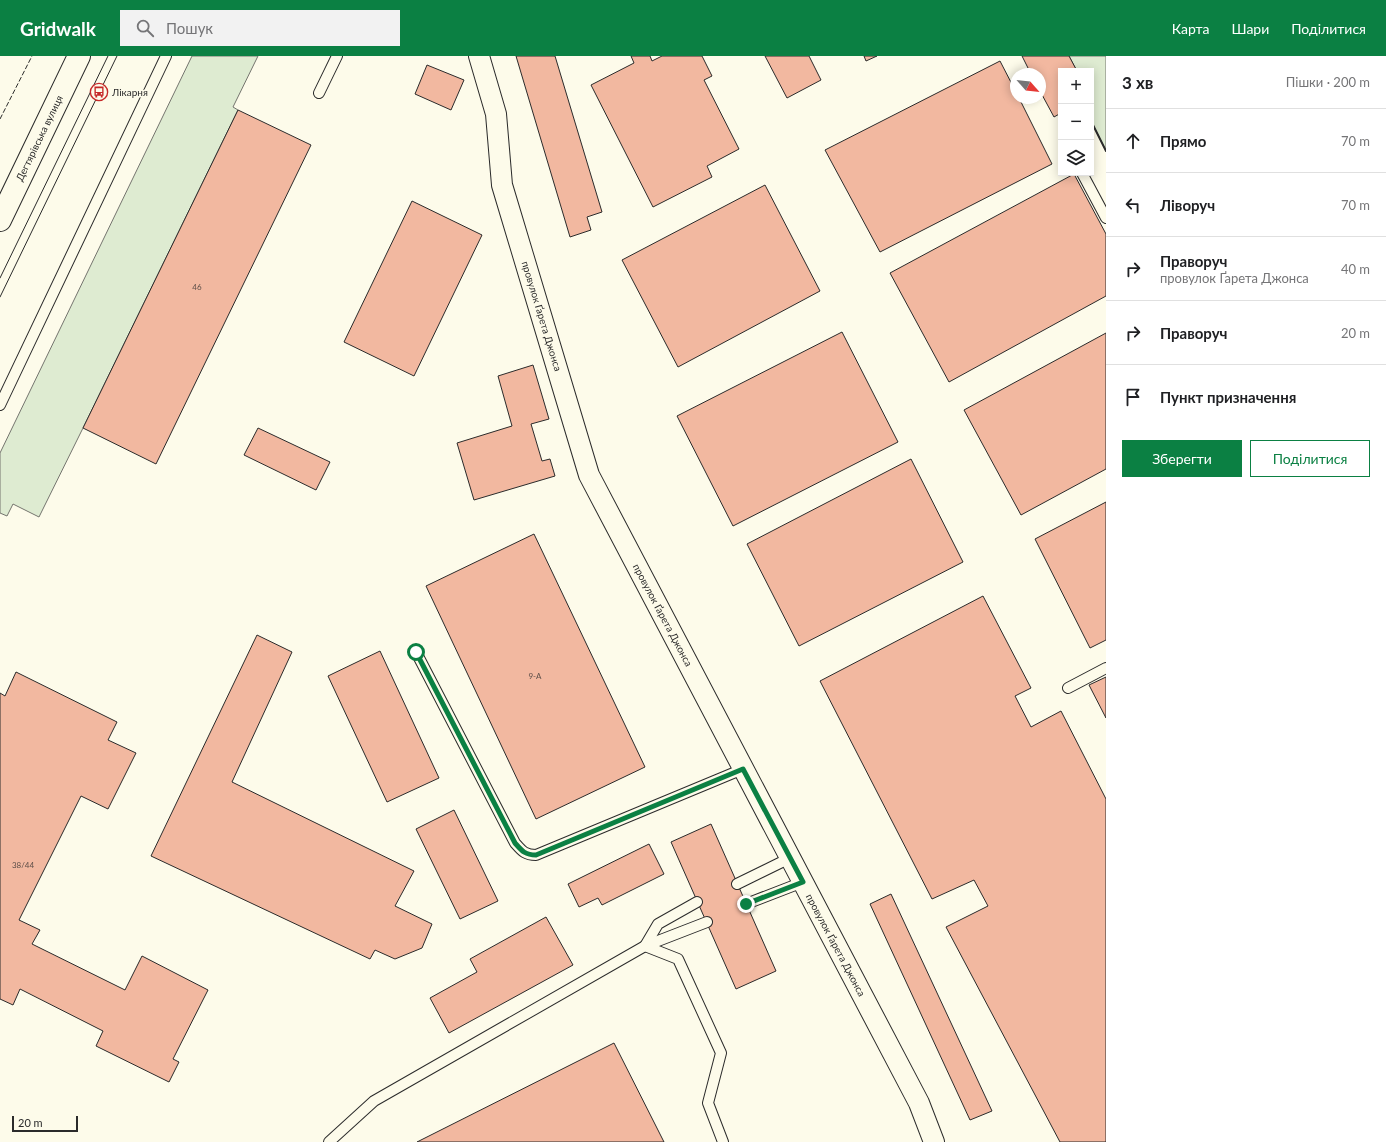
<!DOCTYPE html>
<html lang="uk">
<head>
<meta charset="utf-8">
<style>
	:root { --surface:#fff; --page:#f2f2f2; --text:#202124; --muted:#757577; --line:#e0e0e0; --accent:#0b8043 }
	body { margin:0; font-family:Lato,sans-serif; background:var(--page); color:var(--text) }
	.controls { position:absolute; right:12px; top:12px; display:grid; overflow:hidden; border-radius:0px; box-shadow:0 2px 10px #0003 }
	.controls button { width:36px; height:36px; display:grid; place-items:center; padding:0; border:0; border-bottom:1px solid var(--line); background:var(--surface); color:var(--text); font:20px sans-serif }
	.compass { position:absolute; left:1010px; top:12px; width:36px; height:36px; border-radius:50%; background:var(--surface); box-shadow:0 2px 10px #0003; rotate:117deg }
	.scale { position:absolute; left:12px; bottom:10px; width:66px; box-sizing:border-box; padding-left:4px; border:2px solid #2b2b2b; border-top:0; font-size:11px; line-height:14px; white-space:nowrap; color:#2b2b2b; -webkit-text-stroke:3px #fdfbea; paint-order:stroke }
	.stop { position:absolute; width:12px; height:12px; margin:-9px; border:3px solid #0b8043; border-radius:50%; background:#fff }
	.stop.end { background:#0b8043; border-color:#fff; box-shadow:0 1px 4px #0008 }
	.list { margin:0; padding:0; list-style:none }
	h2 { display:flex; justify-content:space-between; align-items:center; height:52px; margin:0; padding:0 16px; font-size:17px }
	h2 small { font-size:13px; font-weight:400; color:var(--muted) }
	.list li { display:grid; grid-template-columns:26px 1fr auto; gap:12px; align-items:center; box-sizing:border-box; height:64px; padding:0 16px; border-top:1px solid var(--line) }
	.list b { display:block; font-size:15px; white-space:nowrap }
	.list p { margin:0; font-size:13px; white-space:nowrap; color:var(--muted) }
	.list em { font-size:13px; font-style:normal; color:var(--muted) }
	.actions { display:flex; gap:8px; padding:12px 16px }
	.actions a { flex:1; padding:9px 0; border:1px solid var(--accent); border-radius:0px; text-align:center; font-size:14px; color:var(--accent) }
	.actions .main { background:var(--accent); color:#fff }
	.icon { flex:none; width:22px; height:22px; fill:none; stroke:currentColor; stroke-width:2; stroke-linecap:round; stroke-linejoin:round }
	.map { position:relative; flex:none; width:1106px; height:1086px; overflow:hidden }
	header { display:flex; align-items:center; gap:24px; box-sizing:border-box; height:56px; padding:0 20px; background:var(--accent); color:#fff }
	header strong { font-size:19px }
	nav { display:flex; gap:22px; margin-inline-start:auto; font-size:14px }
	.search { width:280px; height:36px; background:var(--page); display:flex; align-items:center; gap:10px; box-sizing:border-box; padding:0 14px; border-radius:0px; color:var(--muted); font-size:15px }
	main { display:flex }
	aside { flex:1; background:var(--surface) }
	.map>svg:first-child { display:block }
</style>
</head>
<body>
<header>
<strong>Gridwalk</strong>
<div class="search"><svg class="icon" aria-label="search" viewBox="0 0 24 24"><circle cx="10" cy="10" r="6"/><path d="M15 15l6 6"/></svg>Пошук</div>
<nav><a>Карта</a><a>Шари</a><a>Поділитися</a></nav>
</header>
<main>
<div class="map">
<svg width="1106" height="1086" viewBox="0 0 1106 1086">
	<rect width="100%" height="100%" fill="#fdfbea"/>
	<!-- green -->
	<g fill="#deebd1" stroke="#74746e">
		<path d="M192,0H258L233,51L238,54L83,372L39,461L13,448L7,460L0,457V397Z"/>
		<path d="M1069,0H1106V95L1091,65V15H1077Z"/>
	</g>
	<!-- building -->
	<g fill="#f2b8a0" stroke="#2b2b2b">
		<path d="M516,0H555L602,156L587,161L591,174L570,181Z"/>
		<path d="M631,0H650L652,5L662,0H702L712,20L704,24L739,93L707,110L712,121L653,151L591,29L634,7Z"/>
		<path d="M765,0H809L821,24L787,42Z"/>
		<path d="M864,0H877L866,5Z"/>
		<path d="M1022,0H1069L1077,15H1061V57L1054,61L1040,35V18H1031Z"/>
		<path d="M1000,5L1016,36V42H1019L1052,108L880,196L825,94Z"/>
		<path d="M427,9L464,24L451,54L415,38Z"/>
		<path d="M238,54L311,89L156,408L83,372Z"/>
		<path d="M1074,118L1106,178V240L949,326L890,217Z"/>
		<path d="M765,129L820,235L678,311L622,204Z"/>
		<path d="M412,145L482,179L414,320L344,286Z"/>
		<path d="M842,276L898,386L733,470L677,360Z"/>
		<path d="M1106,277V413L1021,459L964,354Z"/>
		<path d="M533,309L549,363L531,368L542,405L550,403L555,420L474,444L457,387L512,370L498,320Z"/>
		<path d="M258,372L330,406L316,434L244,399Z"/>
		<path d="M911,403L963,506L799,590L747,488Z"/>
		<path d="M1106,446V584L1090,592L1035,483Z"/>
		<path d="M534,478L645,711L536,763L426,530Z"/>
		<path d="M983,540L1031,632L1015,640L1031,671L1061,655L1106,743V1086H1060L946,871L988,850L974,824L932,843L820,625Z"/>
		<path d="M257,579L292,596L232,726L414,815L395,850L432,868L422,892L395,903L375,894L370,903L151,800Z"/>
		<path d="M380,595L439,722L387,746L328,620Z"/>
		<path d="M16,616L117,666L108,684L136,697L108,753L81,740L19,864L40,874L32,888L125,934L142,900L208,934L173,1003L179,1006L169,1026L96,990L103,975L20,933L13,949L0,943V637L5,640Z"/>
		<path d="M1106,621V662L1089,629Z"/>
		<path d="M454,754L498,845L460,863L416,773Z"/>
		<path d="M711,768L776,915L736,933L671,786Z"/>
		<path d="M649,788L664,818L602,849L598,842L579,851L568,828Z"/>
		<path d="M891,838L992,1055L970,1064L870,848Z"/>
		<path d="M546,861L573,909L449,977L430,942L477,916L470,903Z"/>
		<path d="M614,987L664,1086H417Z"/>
	</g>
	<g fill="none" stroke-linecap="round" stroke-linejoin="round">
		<defs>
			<g id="service">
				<path d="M319,37L337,0"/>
				<path d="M1082,117L1106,162"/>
				<path d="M0,349L166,0"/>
				<path d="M416,596L515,787C522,795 525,799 536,799L743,713"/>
				<path d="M1068,632L1106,612"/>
				<path d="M737,828L790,802"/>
				<path d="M697,846L658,868L645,890L678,903L721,997L708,1047L723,1086"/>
				<path d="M746,848L803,826"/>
				<path d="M329,1086L374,1045L645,890L707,866"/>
			</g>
			<path id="minor" d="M479,0L496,58L502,129L589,419L919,1047L934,1086"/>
			<path id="secondary" d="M0,164L79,0"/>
		</defs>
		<!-- service casing -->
		<use href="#service" stroke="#2b2b2b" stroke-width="12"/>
		<!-- minor casing -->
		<use href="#minor" stroke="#2b2b2b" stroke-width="22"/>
		<!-- secondary casing -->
		<use href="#secondary" stroke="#2b2b2b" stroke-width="24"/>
		<!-- service -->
		<use href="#service" stroke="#fdfbea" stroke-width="10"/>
		<!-- minor -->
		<use href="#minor" stroke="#fdfbea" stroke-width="20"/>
		<!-- secondary -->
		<use href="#secondary" stroke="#fdfbea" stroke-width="22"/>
		<!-- tram -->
		<g stroke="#2b2b2b" stroke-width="1">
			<path d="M0,222L108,0"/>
			<path d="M0,241L117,0"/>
		</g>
		<!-- fence -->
		<path stroke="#2b2b2b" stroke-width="1" stroke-dasharray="5 2" stroke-linecap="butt" d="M0,63L32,0"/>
		<!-- wall -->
		<path stroke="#2b2b2b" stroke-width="2" d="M1091,65L1106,95"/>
	</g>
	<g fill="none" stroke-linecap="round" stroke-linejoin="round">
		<!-- route -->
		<path stroke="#0b8043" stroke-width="5" d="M416,596L515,787C522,795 525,799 536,799L743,713L803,826L746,848"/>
	</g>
	<!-- icons -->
	<defs>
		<symbol id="bus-ring" viewBox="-11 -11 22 22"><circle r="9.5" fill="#fdfbea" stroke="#c62828" stroke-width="1.5"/><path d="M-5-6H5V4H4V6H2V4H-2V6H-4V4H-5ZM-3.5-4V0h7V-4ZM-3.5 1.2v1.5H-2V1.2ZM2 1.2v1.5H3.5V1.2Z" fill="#c62828"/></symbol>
	</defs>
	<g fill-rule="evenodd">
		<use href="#bus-ring" x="89" y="26" width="20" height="20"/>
	</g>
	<g text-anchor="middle" stroke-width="3" stroke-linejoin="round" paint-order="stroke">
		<!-- number labels -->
		<g font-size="8" fill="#5d4e48">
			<text x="197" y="234">46</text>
			<text x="535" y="623">9-А</text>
			<text x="23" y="812">38/44</text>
		</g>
		<!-- poi labels -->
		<g font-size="10" fill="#2b2b2b" stroke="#fdfbea" text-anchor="start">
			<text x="112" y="40">Лікарня</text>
		</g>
		<!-- street labels -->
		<g font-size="10" fill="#2b2b2b" stroke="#fdfbea">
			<text transform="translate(39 82) rotate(-64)" y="4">Дегтярівська вулиця</text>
			<text transform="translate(542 260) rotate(73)" y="4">провулок Ґарета Джонса</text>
			<text transform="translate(663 559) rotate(62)" y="4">провулок Ґарета Джонса</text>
			<text transform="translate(836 889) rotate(62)" y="4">провулок Ґарета Джонса</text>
		</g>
	</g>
</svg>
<div class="controls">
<button>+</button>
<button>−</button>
<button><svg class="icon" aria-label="layers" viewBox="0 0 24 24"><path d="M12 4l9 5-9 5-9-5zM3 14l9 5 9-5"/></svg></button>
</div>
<svg class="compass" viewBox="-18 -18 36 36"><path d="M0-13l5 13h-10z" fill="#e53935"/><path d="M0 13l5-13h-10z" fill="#757577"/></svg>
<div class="scale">20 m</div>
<div class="stop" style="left:416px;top:596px"></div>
<div class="stop end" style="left:746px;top:848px"></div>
</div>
<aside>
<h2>3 хв<small>Пішки · 200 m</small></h2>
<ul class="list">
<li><svg class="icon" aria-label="ahead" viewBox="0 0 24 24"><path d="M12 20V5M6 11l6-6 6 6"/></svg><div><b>Прямо</b></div><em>70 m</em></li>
<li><svg class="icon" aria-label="left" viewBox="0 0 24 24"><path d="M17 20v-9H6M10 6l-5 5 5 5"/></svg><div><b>Ліворуч</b></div><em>70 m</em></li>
<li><svg class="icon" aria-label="right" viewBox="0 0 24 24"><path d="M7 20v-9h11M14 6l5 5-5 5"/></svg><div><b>Праворуч</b><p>провулок Ґарета Джонса</p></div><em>40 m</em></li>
<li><svg class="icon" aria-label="right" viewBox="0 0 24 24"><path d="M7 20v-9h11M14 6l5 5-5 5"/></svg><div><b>Праворуч</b></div><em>20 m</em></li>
<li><svg class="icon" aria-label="arrive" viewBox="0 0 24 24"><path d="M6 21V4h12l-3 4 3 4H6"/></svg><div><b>Пункт призначення</b></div></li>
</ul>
<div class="actions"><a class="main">Зберегти</a><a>Поділитися</a></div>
</aside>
</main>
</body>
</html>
